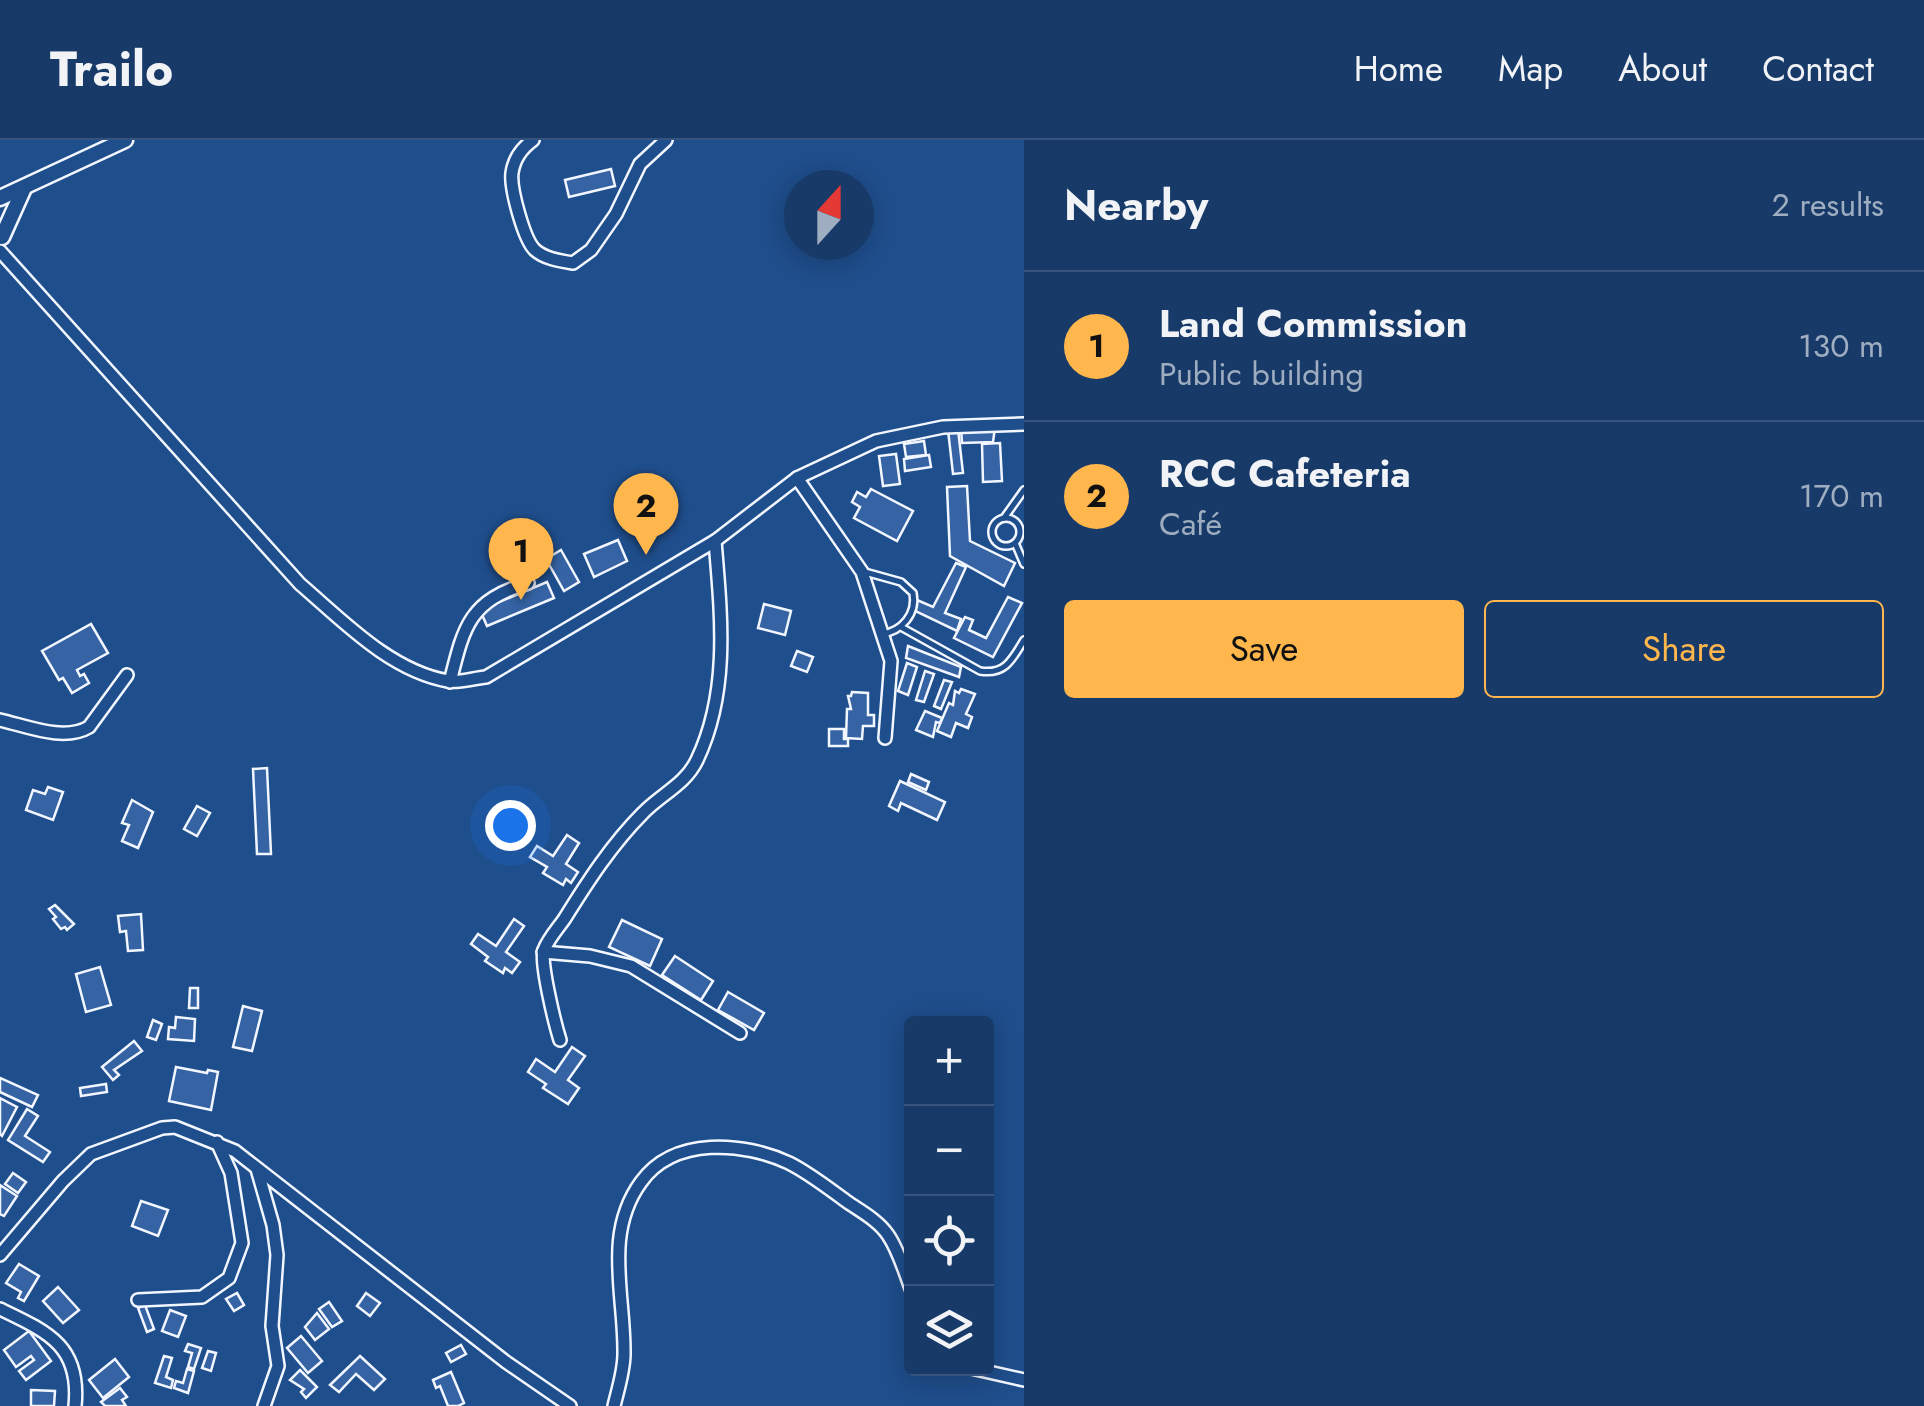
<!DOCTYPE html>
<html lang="en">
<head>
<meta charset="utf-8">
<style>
	:root { --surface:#173a69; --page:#20416f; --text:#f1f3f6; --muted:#9eadc0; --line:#36547d; --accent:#ffb74d }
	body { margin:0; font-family:Jost,sans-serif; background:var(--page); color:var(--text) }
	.controls { position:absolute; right:30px; bottom:30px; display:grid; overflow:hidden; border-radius:10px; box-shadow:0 5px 25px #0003 }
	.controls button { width:90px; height:90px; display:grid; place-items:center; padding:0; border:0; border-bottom:2px solid var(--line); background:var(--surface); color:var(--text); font:50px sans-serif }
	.compass { position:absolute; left:784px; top:30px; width:90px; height:90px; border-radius:50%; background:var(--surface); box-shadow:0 5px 25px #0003; rotate:21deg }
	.you { position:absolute; left:510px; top:685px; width:35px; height:35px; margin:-25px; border:8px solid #fff; border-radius:50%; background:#1a73e8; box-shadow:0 0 0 15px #1a73e833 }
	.badge { display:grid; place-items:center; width:65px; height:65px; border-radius:50%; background:var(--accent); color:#111; font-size:32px; font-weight:700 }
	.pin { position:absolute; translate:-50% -82px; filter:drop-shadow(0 2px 5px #0008) }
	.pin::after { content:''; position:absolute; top:52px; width:35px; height:30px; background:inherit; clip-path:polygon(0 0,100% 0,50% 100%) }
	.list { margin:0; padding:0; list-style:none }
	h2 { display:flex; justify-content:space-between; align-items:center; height:130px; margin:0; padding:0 40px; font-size:42px }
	h2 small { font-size:32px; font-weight:400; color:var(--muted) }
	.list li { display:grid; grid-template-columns:65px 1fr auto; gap:30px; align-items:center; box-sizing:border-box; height:150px; padding:0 40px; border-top:2px solid var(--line) }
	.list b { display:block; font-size:38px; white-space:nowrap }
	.list p { margin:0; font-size:32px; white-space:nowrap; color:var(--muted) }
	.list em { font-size:32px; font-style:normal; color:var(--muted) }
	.actions { display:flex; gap:20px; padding:30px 40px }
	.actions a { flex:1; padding:22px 0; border:2px solid var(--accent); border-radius:10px; text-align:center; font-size:35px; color:var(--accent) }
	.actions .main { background:var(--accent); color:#111 }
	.icon { flex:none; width:55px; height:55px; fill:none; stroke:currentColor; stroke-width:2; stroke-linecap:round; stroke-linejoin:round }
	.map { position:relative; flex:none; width:1024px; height:1266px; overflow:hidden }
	header { display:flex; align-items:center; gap:60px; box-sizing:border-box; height:140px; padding:0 50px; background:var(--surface); border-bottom:2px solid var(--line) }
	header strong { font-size:48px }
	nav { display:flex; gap:55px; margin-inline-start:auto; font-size:35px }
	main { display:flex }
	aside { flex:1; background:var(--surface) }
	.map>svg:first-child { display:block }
</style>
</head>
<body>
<header>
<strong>Trailo</strong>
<nav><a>Home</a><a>Map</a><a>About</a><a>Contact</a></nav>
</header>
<main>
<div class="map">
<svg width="1024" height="1266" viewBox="0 0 1024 1266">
	<rect width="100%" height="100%" fill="#1f4e8c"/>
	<!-- building -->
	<g fill="#3563a3" stroke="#f2f6ff" stroke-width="2.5">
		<path d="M611,29L615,46L569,57L565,40Z"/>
		<path d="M995,288L993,302L962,303L961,289Z"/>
		<path d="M958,289L963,333L953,334L948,290Z"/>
		<path d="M924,301L926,315L906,317L904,304Z"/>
		<path d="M1000,303L1002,341L983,342L982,304Z"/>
		<path d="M896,314L900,344L883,346L879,316Z"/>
		<path d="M929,315L931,327L905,331L904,319Z"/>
		<path d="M967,346L970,401L1015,423L1004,446L950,416L947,347Z"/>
		<path d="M871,349L913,371L897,401L854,378L860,367L852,362L857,352L866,357Z"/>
		<path d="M618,400L627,421L594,437L584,414Z"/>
		<path d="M561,410L579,442L564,451L546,419Z"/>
		<path d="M956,423L966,427L945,473L961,479L957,491L913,470L917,460L933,467Z"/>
		<path d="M547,442L554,458L487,486L480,470Z"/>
		<path d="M1008,457L1022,463L993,517L954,498L965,477L973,480L969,490L986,498Z"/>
		<path d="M764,464L791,471L785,495L758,488Z"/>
		<path d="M91,484L108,513L77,530L80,536L84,534L89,543L72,553L63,538L59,540L42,511Z"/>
		<path d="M908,506L961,527L959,537L906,518Z"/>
		<path d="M797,511L813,517L807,532L791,526Z"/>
		<path d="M907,523L917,527L908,555L898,551Z"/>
		<path d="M925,531L934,534L924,562L916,560Z"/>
		<path d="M944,540L952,542L941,569L934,566Z"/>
		<path d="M961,549L975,554L966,574L972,577L968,588L956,583L951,597L937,591L949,563L953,565L955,551L959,553Z"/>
		<path d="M852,552L868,553V575H874V586H863L862,599L846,598L847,569H851L848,556H851Z"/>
		<path d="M925,571L942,578L940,583L936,582L933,597L916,590Z"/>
		<path d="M829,589H844V599H848V606H829Z"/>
		<path d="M267,628L271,714H257L253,629Z"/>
		<path d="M911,634L929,642L926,650L908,642Z"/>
		<path d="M900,641L945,662L937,680L901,663L898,671L889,666Z"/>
		<path d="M48,647L63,652L53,680L26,670L33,650L45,654Z"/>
		<path d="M132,660L153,672L138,708L122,701L129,685L122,683Z"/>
		<path d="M197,666L210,673L197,696L184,689Z"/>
		<path d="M567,695L579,703L566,724L578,732L571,743L566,739L563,745L543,733L547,727L530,717L537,706L553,716Z"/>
		<path d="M55,765L74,784L67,790L65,787L61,789L53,779L56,777L49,769Z"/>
		<path d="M141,774L143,810L128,811L126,791L120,792L118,776Z"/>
		<path d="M514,779L524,786L506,812L520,822L512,833L505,828L503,833L485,821L488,817L471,804L478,794L496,806Z"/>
		<path d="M622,780L662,799L650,826L609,807Z"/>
		<path d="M675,816L713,841L701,860L662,835Z"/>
		<path d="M100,827L111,865L86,872L76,834Z"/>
		<path d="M190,848H198V868H189Z"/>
		<path d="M728,852L764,873L754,890L718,870Z"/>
		<path d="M243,866L262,871L252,911L233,907Z"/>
		<path d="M176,877L195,879L194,901L168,899L169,887L175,888Z"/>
		<path d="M153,880L162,884L156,900L147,897Z"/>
		<path d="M134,901L142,911L114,930L119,935L113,940L102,927Z"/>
		<path d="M572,907L585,916L568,940L579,948L568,964L543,948L546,944L528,932L536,919L555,932Z"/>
		<path d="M176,927L207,933L208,930L218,932L211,970L169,961Z"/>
		<path d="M0,938L38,955L32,967L0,952Z"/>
		<path d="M106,944L107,952L81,956L80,948Z"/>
		<path d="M0,958L17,967L2,996L0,994Z"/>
		<path d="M27,969L38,976L25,996L50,1012L43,1022L8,1000Z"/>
		<path d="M13,1033L26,1042L18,1053L5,1044Z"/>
		<path d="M0,1045L17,1056L4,1076L0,1074Z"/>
		<path d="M141,1061L168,1070L158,1096L132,1086Z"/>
		<path d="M19,1124L39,1136L24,1161L18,1158L21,1152L6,1143Z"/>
		<path d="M58,1147L79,1170L63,1183L43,1161Z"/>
		<path d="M237,1153L244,1165L234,1171L226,1159Z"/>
		<path d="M366,1153L380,1163L370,1176L357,1166Z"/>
		<path d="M329,1162L342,1181L332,1187L319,1169Z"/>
		<path d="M145,1165L154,1189L147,1192L138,1168Z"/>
		<path d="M170,1170L186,1176L178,1197L162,1191Z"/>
		<path d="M317,1173L329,1189L315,1200L305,1187Z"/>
		<path d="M29,1191L51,1221L26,1240L19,1231L34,1220L31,1216L16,1227L4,1210Z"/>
		<path d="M301,1196L322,1221L308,1233L287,1208Z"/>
		<path d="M188,1204L201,1208L194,1229L188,1227L192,1213L185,1211Z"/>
		<path d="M461,1205L466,1214L451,1222L446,1213Z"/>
		<path d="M208,1211L216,1213L211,1231L202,1228Z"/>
		<path d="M164,1216L172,1218L166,1237L173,1240L171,1248L155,1243Z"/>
		<path d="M360,1216L385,1239L374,1250L356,1234L339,1252L330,1245Z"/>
		<path d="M115,1219L129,1237L103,1258L89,1240Z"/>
		<path d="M187,1229L194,1231L188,1253L174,1248L176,1241L183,1243Z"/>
		<path d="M300,1230L317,1247L306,1258L301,1252L304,1249L290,1240Z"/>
		<path d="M451,1232L464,1263L458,1266H448L440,1246L436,1248L433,1240Z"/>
		<path d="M120,1248L127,1257L122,1260L126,1266H105L101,1262Z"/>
		<path d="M31,1250L55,1251L54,1266H31Z"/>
	</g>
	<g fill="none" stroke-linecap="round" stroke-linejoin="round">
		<defs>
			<g id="service">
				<path d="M1004,378L1024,350"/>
				<circle cx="1006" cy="392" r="14"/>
				<path d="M1015,403L1024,424"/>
				<path d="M865,432L901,442L913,453C917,474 902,491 882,494"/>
				<path d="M901,487L980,531C1005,535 1012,520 1024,500"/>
			</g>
			<g id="minor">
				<path d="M533,0C522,8 514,18 512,33C510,48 524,100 535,110C545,119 561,121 573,123L591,110L616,74L640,24L666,0"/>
				<path d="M0,111L300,444C342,480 390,531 448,541C459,543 474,538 486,537L715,401L797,338L876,301L943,287L1024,284"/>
				<path d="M797,338L862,432L891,521L885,598"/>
				<path d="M450,542C464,486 469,461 528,443"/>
				<path d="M0,580C27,586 64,602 89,587L127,535"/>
				<path d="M543,812L590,816L631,826L740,893"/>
				<path d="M560,900C555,884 540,823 544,810C548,799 559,787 565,778C588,741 612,704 643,673C661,654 685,645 697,620C730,551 721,474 715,401"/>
				<path d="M257,1029L273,1085L277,1115L272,1186L278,1226L264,1266"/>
				<path d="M0,1115L63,1041L91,1014L162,988L175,987L235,1011L506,1222L570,1266"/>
				<path d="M138,1160L202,1157L229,1138L242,1103L231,1033L217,1002"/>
				<path d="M0,1169C48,1192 81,1206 75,1266"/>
				<path d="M971,1228L1024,1240"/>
				<path d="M614,1266C618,1249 624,1231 624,1214C625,1155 603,1094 641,1042C674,996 744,1002 789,1023C809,1033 828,1048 846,1061C860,1071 878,1080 888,1095C899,1111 905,1133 912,1151"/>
			</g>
			<g id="tertiary">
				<path d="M0,58L125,0"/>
				<path d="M2,97L24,48"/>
			</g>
		</defs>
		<!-- service casing -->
		<use href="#service" stroke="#f2f6ff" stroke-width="10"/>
		<!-- minor casing -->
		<use href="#minor" stroke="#f2f6ff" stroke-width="16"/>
		<!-- tertiary casing -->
		<use href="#tertiary" stroke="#f2f6ff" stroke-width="19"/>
		<!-- service -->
		<use href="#service" stroke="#1f4e8c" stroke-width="5"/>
		<!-- minor -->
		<use href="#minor" stroke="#1f4e8c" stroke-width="11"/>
		<!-- tertiary -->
		<use href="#tertiary" stroke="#1f4e8c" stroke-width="14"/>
	</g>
</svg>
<div class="controls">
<button>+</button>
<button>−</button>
<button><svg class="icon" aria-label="locate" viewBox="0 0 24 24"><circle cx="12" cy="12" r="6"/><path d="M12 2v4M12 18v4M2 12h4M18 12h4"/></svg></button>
<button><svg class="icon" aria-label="layers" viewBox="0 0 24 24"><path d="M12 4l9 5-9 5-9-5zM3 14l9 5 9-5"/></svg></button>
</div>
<svg class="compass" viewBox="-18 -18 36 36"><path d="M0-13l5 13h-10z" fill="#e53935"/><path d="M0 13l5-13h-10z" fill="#9eadc0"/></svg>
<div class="you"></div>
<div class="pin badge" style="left:521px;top:460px">1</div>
<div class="pin badge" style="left:646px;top:415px">2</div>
</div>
<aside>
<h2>Nearby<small>2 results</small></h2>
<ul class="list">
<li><span class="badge">1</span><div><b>Land Commission</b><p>Public building</p></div><em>130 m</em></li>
<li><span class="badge">2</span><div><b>RCC Cafeteria</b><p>Café</p></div><em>170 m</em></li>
</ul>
<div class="actions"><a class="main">Save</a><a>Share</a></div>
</aside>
</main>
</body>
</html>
